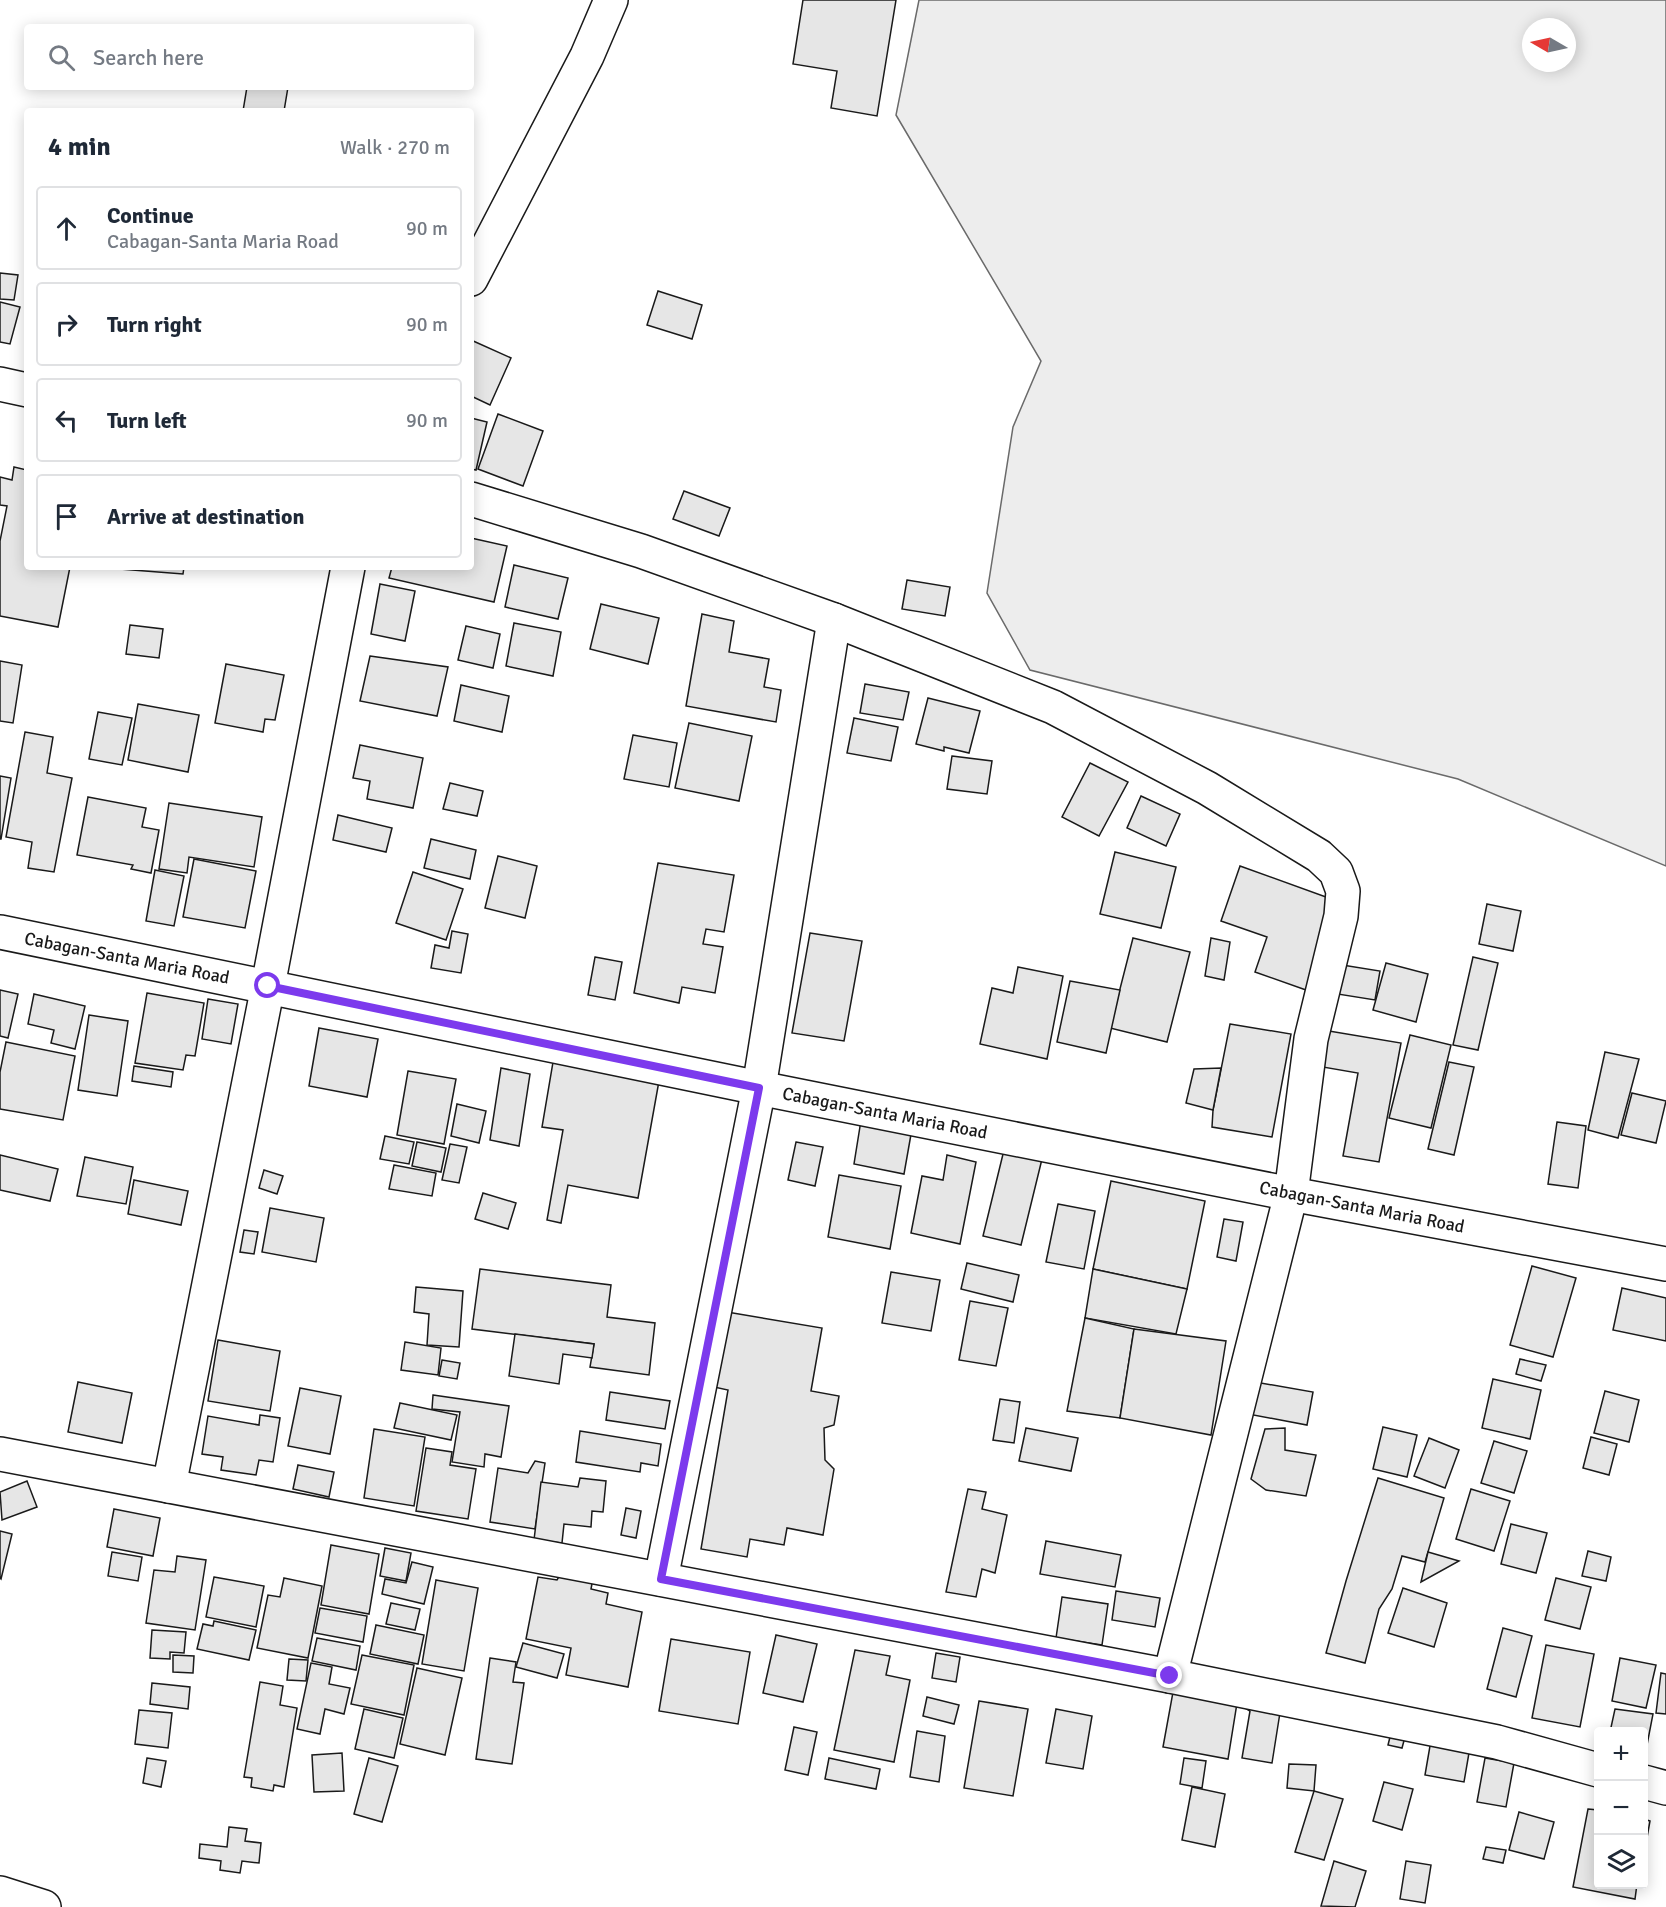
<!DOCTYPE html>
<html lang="en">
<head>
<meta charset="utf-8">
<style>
	:root { --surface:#fff; --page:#f2f2f3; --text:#1f2937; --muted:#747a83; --line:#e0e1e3 }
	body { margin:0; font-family:Signika,sans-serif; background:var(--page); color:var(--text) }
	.controls { position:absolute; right:18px; bottom:18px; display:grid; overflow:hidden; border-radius:6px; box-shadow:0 3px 15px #0003 }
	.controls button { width:54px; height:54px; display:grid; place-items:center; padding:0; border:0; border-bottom:2px solid var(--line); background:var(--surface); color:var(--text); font:30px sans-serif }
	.compass { position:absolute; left:1522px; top:18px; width:54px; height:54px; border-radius:50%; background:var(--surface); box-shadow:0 3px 15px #0003; rotate:279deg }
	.stop { position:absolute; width:18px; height:18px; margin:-14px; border:4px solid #7c3aed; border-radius:50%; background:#fff }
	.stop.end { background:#7c3aed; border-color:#fff; box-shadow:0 2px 6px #0008 }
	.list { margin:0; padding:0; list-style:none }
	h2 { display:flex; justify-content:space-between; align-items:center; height:78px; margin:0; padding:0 24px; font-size:26px }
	h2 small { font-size:20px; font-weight:400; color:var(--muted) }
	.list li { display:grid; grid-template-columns:39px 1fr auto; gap:18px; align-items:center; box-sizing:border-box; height:84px; margin:0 12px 12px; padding:0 12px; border:2px solid var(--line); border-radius:6px }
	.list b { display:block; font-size:22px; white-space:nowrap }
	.list p { margin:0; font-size:20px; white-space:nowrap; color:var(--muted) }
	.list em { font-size:20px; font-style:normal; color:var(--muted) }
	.icon { flex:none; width:33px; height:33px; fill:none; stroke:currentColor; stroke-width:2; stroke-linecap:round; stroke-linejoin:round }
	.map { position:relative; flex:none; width:1666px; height:1907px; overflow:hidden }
	.search { position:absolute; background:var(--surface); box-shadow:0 3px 15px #0003; left:24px; top:24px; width:450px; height:66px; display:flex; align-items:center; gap:15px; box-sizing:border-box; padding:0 21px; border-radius:6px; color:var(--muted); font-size:22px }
	.panel { position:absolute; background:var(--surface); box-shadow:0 3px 15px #0003; left:24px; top:108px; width:450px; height:462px; border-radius:6px }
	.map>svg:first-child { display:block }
</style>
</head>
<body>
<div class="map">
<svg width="1666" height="1907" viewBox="0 0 1666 1907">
	<rect width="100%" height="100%" fill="#fff"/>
	<!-- built -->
	<path fill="#ededed" stroke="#6a6a6a" stroke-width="1.5" fill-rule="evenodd" d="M919,0H1666V866L1458,779L1030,670L987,593L1013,427L1041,361L896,115ZM1531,27H1567V63H1531Z"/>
	<!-- building -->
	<g fill="#e6e6e6" stroke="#1a1a1a" stroke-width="1.5">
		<path d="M803,0H896L877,116L831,108L837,71L793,64Z"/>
		<path d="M247,87H288L284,111H243Z"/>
		<path d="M0,273L18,275L14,300L0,299Z"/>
		<path d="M658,291L702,305L692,339L647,325Z"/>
		<path d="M0,302L20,307L10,344L0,342Z"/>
		<path d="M471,340L511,358L490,405L471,396Z"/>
		<path d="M498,414L543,431L523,486L478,469Z"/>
		<path d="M471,418L487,422L476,470L471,469Z"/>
		<path d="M14,467L27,470V567H70L58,627L0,616V541L7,506L0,505V477L12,480Z"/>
		<path d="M684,491L730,508L719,536L673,519Z"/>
		<path d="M471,538L507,546L494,602L389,578L392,567H471Z"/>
		<path d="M514,565L568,578L558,619L505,607Z"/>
		<path d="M120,567H184L183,574L120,569Z"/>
		<path d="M907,580L950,587L945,616L902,609Z"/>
		<path d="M380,584L415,591L405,641L371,634Z"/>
		<path d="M601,604L659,618L648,664L590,649Z"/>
		<path d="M702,614L734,621L729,652L769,659L764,687L781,690L776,722L686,706Z"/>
		<path d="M514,623L561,632L553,676L506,666Z"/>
		<path d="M130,625L163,629L159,658L126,654Z"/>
		<path d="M466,626L500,634L493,668L458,660Z"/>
		<path d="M370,656L448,667L437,716L360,701Z"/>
		<path d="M0,661L22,665L13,723L0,721Z"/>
		<path d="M226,664L284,675L275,720L265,719L263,732L215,723Z"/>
		<path d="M865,684L909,692L903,720L860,713Z"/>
		<path d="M461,685L509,696L502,732L454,721Z"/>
		<path d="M928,698L980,711L969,753L944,747V751L916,744Z"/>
		<path d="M138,704L199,715L188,772L128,760Z"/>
		<path d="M98,712L132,718L122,765L89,759Z"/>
		<path d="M854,718L898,727L891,761L847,753Z"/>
		<path d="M689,723L752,736L739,801L675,788Z"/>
		<path d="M25,732L53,737L47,773L72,778L54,872L28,868L32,842L6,837Z"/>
		<path d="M633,735L677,743L669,787L624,779Z"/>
		<path d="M360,745L423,758L413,808L367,799L370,781L353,778Z"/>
		<path d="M952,756L992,761L987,794L947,789Z"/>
		<path d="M1090,763L1128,782L1099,836L1062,817Z"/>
		<path d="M0,776L11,778L1,839H0Z"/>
		<path d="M450,783L483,791L477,816L443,809Z"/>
		<path d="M1141,796L1180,814L1166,846L1127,828Z"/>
		<path d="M88,797L146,808L142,827L159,830L151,873L131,869L133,865L77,855Z"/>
		<path d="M169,803L262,817L254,867L189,857L187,873L159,869Z"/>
		<path d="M338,815L392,828L386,852L333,840Z"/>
		<path d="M431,839L476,850L470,879L424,868Z"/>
		<path d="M1115,852L1176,867L1161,928L1100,914Z"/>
		<path d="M498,856L537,866L525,918L485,908Z"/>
		<path d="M194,859L256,871L245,928L183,917Z"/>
		<path d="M658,863L734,875L724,932L706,929L703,944L723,947L715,993L682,987L679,1003L634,993Z"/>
		<path d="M1240,866L1337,901L1306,990L1255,972L1267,937L1221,921Z"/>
		<path d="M155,870L184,876L174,926L146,921Z"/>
		<path d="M413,872L463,889L446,940L396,923Z"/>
		<path d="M1487,904L1521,911L1513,951L1479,944Z"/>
		<path d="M452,931L468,934L461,973L431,968L435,945L449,948Z"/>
		<path d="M810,933L862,941L844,1041L792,1033Z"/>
		<path d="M1133,938L1190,952L1167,1042L1110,1028Z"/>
		<path d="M1211,938L1230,942L1224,980L1205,976Z"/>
		<path d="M595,957L622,962L615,1000L588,995Z"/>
		<path d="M1473,957L1498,963L1478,1050L1453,1045Z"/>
		<path d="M1386,963L1428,974L1416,1022L1373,1010Z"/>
		<path d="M1336,964L1380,971L1375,1000L1331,993Z"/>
		<path d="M1018,967L1063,976L1047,1059L980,1044L992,988L1013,993Z"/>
		<path d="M1070,981L1120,990L1106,1053L1057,1042Z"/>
		<path d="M0,990L18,994L8,1038L0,1036Z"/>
		<path d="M147,993L204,1003L195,1056L186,1055L183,1070L135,1063Z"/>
		<path d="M34,994L85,1006L75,1049L51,1043L54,1030L28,1024Z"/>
		<path d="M208,999L238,1004L231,1044L202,1039Z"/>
		<path d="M89,1015L128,1021L117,1096L78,1090Z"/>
		<path d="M1230,1024L1291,1034L1272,1137L1212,1127L1213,1110Z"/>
		<path d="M319,1028L378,1039L367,1097L309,1086Z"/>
		<path d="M1317,1029L1401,1043L1379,1162L1343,1156L1358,1073L1311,1065Z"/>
		<path d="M1410,1035L1451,1045L1431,1128L1389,1118Z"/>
		<path d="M6,1042L75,1056L63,1120L0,1109V1072Z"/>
		<path d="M1605,1052L1639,1059L1618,1138L1588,1130Z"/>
		<path d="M553,1062L659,1081L638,1198L568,1185L561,1223L547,1220L563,1130L542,1127Z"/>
		<path d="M1449,1062L1474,1067L1454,1155L1428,1149Z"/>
		<path d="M134,1066L173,1072L171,1087L132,1081Z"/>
		<path d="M501,1068L530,1074L519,1146L490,1140Z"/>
		<path d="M1221,1068L1213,1110L1186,1103L1194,1069Z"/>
		<path d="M408,1071L456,1079L444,1144L397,1135Z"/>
		<path d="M1632,1093L1666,1101L1656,1143L1621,1135Z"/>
		<path d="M457,1104L486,1111L479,1143L451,1136Z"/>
		<path d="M862,1114L913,1123L904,1174L854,1164Z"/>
		<path d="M1557,1122L1586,1126L1578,1188L1548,1184Z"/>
		<path d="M385,1136L414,1142L409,1164L380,1159Z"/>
		<path d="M417,1142L446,1148L441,1172L412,1166Z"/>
		<path d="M796,1142L823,1147L815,1186L788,1180Z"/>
		<path d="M450,1144L467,1147L459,1183L442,1180Z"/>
		<path d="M1004,1150L1042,1159L1021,1245L983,1236Z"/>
		<path d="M0,1155L58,1169L50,1201L0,1190Z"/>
		<path d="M947,1155L976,1162L960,1244L911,1233L922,1176L943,1180Z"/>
		<path d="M85,1157L133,1167L126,1204L77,1196Z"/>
		<path d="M394,1165L436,1173L432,1196L389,1189Z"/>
		<path d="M264,1170L283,1176L277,1194L259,1188Z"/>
		<path d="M839,1175L901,1186L890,1249L828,1237Z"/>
		<path d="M134,1180L188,1191L181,1225L128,1214Z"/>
		<path d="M1111,1181L1205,1201L1187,1289L1093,1269Z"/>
		<path d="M483,1193L516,1203L508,1229L475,1219Z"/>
		<path d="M1058,1204L1095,1211L1084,1269L1046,1262Z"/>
		<path d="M270,1208L324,1218L316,1262L262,1252Z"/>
		<path d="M1224,1219L1243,1222L1236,1261L1217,1257Z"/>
		<path d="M244,1230L258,1232L254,1254L240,1252Z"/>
		<path d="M967,1263L1019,1275L1013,1302L961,1289Z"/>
		<path d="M1532,1266L1576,1278L1553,1357L1510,1345Z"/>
		<path d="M480,1269L611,1285L607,1317L655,1323L649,1375L590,1367L594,1344L472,1329Z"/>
		<path d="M1093,1269L1187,1289L1176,1334L1085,1318Z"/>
		<path d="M891,1272L940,1280L931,1331L882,1323Z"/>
		<path d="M416,1287L463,1291L459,1347L427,1345L429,1314L414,1312Z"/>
		<path d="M1622,1288L1666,1298V1341L1613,1330Z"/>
		<path d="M970,1301L1008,1308L996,1366L959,1360Z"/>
		<path d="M727,1312L822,1328L811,1391L839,1396L834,1425L824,1428L825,1460L834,1469L823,1535L787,1528L784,1545L750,1539L747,1557L701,1549L728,1390L714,1387Z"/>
		<path d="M1085,1318L1134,1329L1120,1418L1067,1411Z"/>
		<path d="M1134,1329L1226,1341L1211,1435L1120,1418Z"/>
		<path d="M515,1334L594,1344L592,1358L563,1354L559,1384L509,1376Z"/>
		<path d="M218,1340L280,1351L270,1411L208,1401Z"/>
		<path d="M405,1342L441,1348L438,1375L401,1370Z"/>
		<path d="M1520,1359L1546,1365L1541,1381L1516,1374Z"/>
		<path d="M442,1360L460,1363L457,1379L439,1376Z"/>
		<path d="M1238,1379L1313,1392L1307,1425L1232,1411Z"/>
		<path d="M1493,1379L1541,1390L1530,1439L1482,1428Z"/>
		<path d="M78,1382L132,1393L122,1443L68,1432Z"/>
		<path d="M300,1388L341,1396L330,1454L288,1446Z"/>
		<path d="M1605,1391L1639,1400L1629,1442L1594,1433Z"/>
		<path d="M610,1392L670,1401L665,1429L606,1420Z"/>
		<path d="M433,1395L509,1406L501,1457L485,1454L484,1467L452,1462L460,1412L432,1409Z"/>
		<path d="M1000,1399L1020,1402L1014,1443L993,1440Z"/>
		<path d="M400,1403L457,1415L451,1440L394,1428Z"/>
		<path d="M260,1415L280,1418L273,1462L259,1460L256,1475L221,1470L223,1457L202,1454L208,1416L259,1425Z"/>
		<path d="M1383,1427L1417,1435L1407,1477L1373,1469Z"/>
		<path d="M1026,1428L1078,1438L1071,1471L1019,1461Z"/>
		<path d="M1285,1428V1450L1316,1455L1306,1496L1266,1490L1251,1479L1265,1429Z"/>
		<path d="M374,1429L425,1437L414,1506L364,1498Z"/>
		<path d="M580,1431L661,1444L658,1466L641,1463L640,1472L576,1462Z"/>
		<path d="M1591,1437L1617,1444L1609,1475L1583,1468Z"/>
		<path d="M1429,1438L1459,1450L1445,1488L1414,1476Z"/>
		<path d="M1494,1441L1527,1451L1514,1493L1481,1483Z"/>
		<path d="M426,1448L452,1452L450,1465L476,1469L468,1519L416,1511Z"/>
		<path d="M535,1461L545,1463L535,1529L490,1522L498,1468L528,1473Z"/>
		<path d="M298,1465L334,1472L329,1497L293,1489Z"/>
		<path d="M580,1478L606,1481L603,1512L592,1511L591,1527L564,1524L562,1543L534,1540L541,1482L578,1487Z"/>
		<path d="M1378,1478L1444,1498L1425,1562L1402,1556L1392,1589L1379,1609L1365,1663L1326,1653L1346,1581Z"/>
		<path d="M27,1481L37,1507L2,1520L0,1492Z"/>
		<path d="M968,1489L986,1492L982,1509L1007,1515L995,1573L982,1569L976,1597L946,1592Z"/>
		<path d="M1471,1489L1510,1501L1494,1551L1456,1539Z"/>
		<path d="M626,1508L641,1511L636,1538L621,1535Z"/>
		<path d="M114,1509L160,1518L153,1556L107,1547Z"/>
		<path d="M1511,1524L1547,1533L1536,1573L1501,1564Z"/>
		<path d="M0,1531L12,1534L1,1579L0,1578Z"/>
		<path d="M1046,1541L1121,1555L1115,1587L1040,1574Z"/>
		<path d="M331,1545L379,1554L369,1614L321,1605Z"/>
		<path d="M385,1548L411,1553L406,1581L380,1576Z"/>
		<path d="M1588,1551L1611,1557L1606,1581L1582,1576Z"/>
		<path d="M112,1552L142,1557L138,1581L108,1576Z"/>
		<path d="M1428,1552L1459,1561L1421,1582Z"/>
		<path d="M177,1556L206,1560L195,1630L146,1623L154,1570L175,1572Z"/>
		<path d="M412,1562L433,1567L424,1604L382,1594L385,1579L406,1583Z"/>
		<path d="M565,1567L594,1573L591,1589L608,1593L606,1604L642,1612L628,1687L566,1675L571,1648L526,1639L538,1577L557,1580Z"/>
		<path d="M214,1577L264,1586L256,1627L206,1617Z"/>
		<path d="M284,1578L322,1586L308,1658L257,1648L268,1595L280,1597Z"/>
		<path d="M1556,1578L1591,1587L1580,1629L1545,1620Z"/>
		<path d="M436,1580L478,1588L464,1671L422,1664Z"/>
		<path d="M1403,1588L1447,1603L1434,1647L1388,1633Z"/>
		<path d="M1116,1591L1160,1598L1155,1627L1112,1620Z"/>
		<path d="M1062,1597L1108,1604L1102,1645L1056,1638Z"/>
		<path d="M391,1603L420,1609L415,1630L386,1624Z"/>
		<path d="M320,1608L367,1616L363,1642L315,1633Z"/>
		<path d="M214,1621L256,1630L249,1660L197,1649L203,1624L213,1626Z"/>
		<path d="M376,1625L424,1635L418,1664L370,1654Z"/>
		<path d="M1503,1628L1532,1636L1516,1697L1487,1689Z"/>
		<path d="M152,1630L186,1632L184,1653L170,1652V1659L150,1658Z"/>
		<path d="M776,1635L817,1644L803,1702L763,1693Z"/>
		<path d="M317,1638L360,1646L356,1670L312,1661Z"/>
		<path d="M671,1639L750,1652L738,1724L659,1711Z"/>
		<path d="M523,1643L564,1654L557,1678L516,1667Z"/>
		<path d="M1546,1645L1594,1654L1580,1727L1532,1718Z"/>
		<path d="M855,1650L890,1656L886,1675L910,1680L894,1762L834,1750Z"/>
		<path d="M936,1653L960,1657L956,1682L932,1678Z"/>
		<path d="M173,1655L194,1656L193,1673L173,1672Z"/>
		<path d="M362,1655L414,1665L404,1715L351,1704Z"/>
		<path d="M490,1658L516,1662L513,1682L524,1683L512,1764L476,1759Z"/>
		<path d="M1620,1658L1656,1665L1646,1708L1612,1701Z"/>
		<path d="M289,1659L308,1660L306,1681L287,1680Z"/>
		<path d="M311,1663L332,1667L329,1684L350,1688L344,1714L325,1709L320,1734L297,1729Z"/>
		<path d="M417,1668L462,1678L445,1755L400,1744Z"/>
		<path d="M1661,1673L1666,1674V1714L1656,1713Z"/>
		<path d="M260,1682L283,1686L280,1705L297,1708L284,1787L274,1785L273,1791L251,1787L252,1778L244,1777Z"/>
		<path d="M152,1683L190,1687L188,1709L150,1704Z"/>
		<path d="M1173,1692L1237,1703L1228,1759L1163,1747Z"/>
		<path d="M927,1697L959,1705L954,1724L923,1716Z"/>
		<path d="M1282,1700L1272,1763L1242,1758L1250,1711L1237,1703Z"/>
		<path d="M979,1701L1028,1709L1013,1796L964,1788Z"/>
		<path d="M364,1709L403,1718L394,1758L355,1749Z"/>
		<path d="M1056,1709L1092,1716L1083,1769L1046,1763Z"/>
		<path d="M1615,1709L1653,1714L1647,1745L1644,1744V1732H1610Z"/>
		<path d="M139,1710L172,1713L168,1748L135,1744Z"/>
		<path d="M794,1727L817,1732L808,1775L785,1770Z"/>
		<path d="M917,1731L945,1736L939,1782L910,1777Z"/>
		<path d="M1391,1733L1405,1737L1402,1748L1388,1745Z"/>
		<path d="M1431,1740L1470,1747L1464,1782L1425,1775Z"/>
		<path d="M342,1753L344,1791L314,1792L312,1755Z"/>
		<path d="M147,1758L166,1761L161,1787L143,1783Z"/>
		<path d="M369,1758L398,1766L382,1822L354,1814Z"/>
		<path d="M829,1758L880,1769L876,1789L825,1779Z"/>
		<path d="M1184,1758L1206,1761L1202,1788L1180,1784Z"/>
		<path d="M1485,1758L1514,1763L1506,1807L1477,1802Z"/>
		<path d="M1289,1764L1316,1765L1314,1791L1287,1788Z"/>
		<path d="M1384,1782L1413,1789L1402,1830L1373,1821Z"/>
		<path d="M1192,1787L1225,1794L1215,1847L1182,1840Z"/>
		<path d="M1314,1791L1343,1799L1324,1860L1295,1852Z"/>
		<path d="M1588,1809L1598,1810V1884H1637L1635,1899L1573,1887Z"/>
		<path d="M1519,1812L1554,1822L1544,1859L1509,1850Z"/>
		<path d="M1644,1819L1650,1821L1644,1854Z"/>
		<path d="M229,1827L247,1829L245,1841L261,1843L259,1863L242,1861L240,1873L220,1870L221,1861L199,1858L200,1844L227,1847Z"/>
		<path d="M1486,1847L1506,1850L1503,1863L1483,1859Z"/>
		<path d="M1334,1861L1366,1871L1355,1907L1321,1906Z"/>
		<path d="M1406,1861L1431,1865L1425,1903L1400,1899Z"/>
	</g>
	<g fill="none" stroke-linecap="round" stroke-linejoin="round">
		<defs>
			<g id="minor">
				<path d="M471,279L587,56L611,0"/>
				<path d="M0,384L27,390"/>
				<path d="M471,499L641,551L834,620L1053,707L1207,788L1319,856L1336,872L1343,891L1341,916L1311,1039L1291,1194L1170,1676"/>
				<path d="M0,1454L1170,1676L1497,1742L1598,1770"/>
				<path d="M169,1486L268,986L348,567"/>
				<path d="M661,1579L759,1088L834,620"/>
				<path d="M1644,1782L1666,1788"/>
				<path d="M0,1893L44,1907"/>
			</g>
			<path id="major" d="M0,932L759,1088L1291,1194L1666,1264"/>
		</defs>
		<!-- minor casing -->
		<use href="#minor" stroke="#1a1a1a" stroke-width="36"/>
		<!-- major casing -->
		<use href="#major" stroke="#1a1a1a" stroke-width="36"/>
		<!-- minor -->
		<use href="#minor" stroke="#fff" stroke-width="33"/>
		<!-- major -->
		<use href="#major" stroke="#fff" stroke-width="33"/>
	</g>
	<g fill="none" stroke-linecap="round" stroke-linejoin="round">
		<!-- route -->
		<path stroke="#7c3aed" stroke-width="8" d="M268,986L759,1088L661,1579L1170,1676"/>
	</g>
	<g text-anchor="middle" stroke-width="4.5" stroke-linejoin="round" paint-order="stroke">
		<!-- street labels -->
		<g font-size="18" fill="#1a1a1a" stroke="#fff">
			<text transform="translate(127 958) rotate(11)" y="6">Cabagan-Santa Maria Road</text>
			<text transform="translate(885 1113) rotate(11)" y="6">Cabagan-Santa Maria Road</text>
			<text transform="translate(1362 1207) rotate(11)" y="6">Cabagan-Santa Maria Road</text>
		</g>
	</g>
</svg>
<div class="controls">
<button>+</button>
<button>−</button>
<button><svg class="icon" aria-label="layers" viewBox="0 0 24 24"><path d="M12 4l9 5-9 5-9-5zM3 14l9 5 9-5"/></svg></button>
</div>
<svg class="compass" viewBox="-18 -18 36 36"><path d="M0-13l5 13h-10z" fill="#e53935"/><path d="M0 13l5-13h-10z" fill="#747a83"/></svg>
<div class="stop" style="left:268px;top:986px"></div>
<div class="stop end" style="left:1170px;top:1676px"></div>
<div class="search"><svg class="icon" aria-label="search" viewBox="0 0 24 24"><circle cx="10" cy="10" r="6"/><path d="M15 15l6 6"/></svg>Search here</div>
<section class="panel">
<h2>4 min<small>Walk · 270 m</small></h2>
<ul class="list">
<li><svg class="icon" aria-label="ahead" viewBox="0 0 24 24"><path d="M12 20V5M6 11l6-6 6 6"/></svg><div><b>Continue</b><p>Cabagan-Santa Maria Road</p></div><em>90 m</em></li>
<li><svg class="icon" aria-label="right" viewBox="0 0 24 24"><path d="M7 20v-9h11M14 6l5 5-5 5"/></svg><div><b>Turn right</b></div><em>90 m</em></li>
<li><svg class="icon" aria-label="left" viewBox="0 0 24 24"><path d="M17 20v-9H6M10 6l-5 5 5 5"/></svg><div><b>Turn left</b></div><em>90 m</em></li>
<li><svg class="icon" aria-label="arrive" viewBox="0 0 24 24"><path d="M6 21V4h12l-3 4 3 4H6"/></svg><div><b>Arrive at destination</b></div></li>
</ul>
</section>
</div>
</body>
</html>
